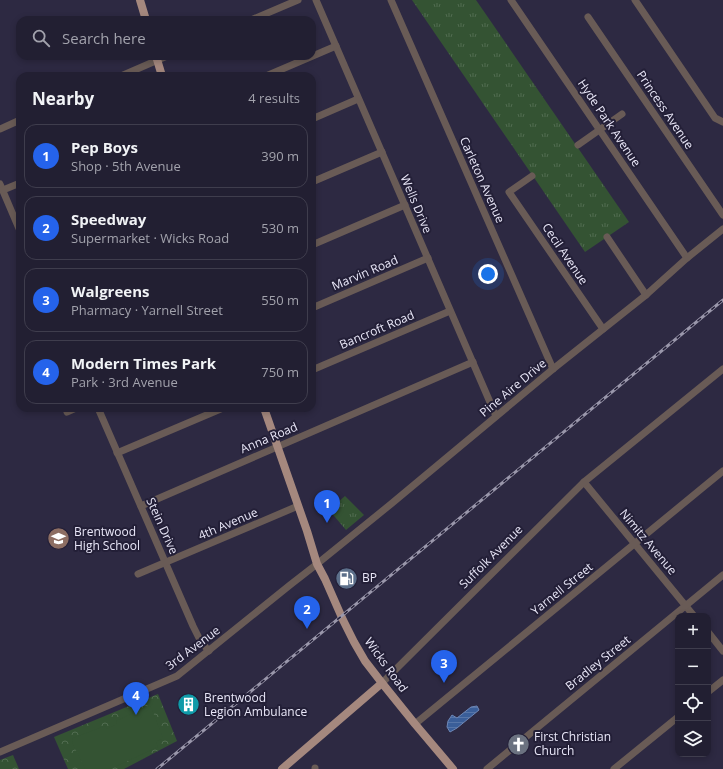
<!DOCTYPE html>
<html lang="en">
<head>
<meta charset="utf-8">
<style>
	:root { --surface:#221f32; --page:#2a273a; --text:#f1f3f6; --muted:#a2a2ac; --line:#3f3d4d; --accent:#2563eb }
	body { margin:0; font-family:"Open Sans",sans-serif; background:var(--page); color:var(--text) }
	.controls { position:absolute; right:12px; bottom:12px; display:grid; overflow:hidden; border-radius:8px; box-shadow:0 2px 6px #0003 }
	.controls button { width:36px; height:36px; display:grid; place-items:center; padding:0; border:0; border-bottom:1px solid var(--line); background:var(--surface); color:var(--text); font:20px sans-serif }
	.you { position:absolute; left:488px; top:274px; width:14px; height:14px; margin:-10px; border:3px solid #fff; border-radius:50%; background:#1a73e8; box-shadow:0 0 0 6px #1a73e833 }
	.badge { display:grid; place-items:center; width:26px; height:26px; border-radius:50%; background:var(--accent); color:#fff; font-size:13px; font-weight:700 }
	.pin { position:absolute; translate:-50% -33px; filter:drop-shadow(0 1px 2px #0008) }
	.pin::after { content:''; position:absolute; top:21px; width:14px; height:12px; background:inherit; clip-path:polygon(0 0,100% 0,50% 100%) }
	.list { margin:0; padding:0; list-style:none }
	h2 { display:flex; justify-content:space-between; align-items:center; height:52px; margin:0; padding:0 16px; font-size:17px }
	h2 small { font-size:13px; font-weight:400; color:var(--muted) }
	.list li { display:grid; grid-template-columns:26px 1fr auto; gap:12px; align-items:center; box-sizing:border-box; height:64px; margin:0 8px 8px; padding:0 8px; border:1px solid var(--line); border-radius:12px }
	.list b { display:block; font-size:15px; white-space:nowrap }
	.list p { margin:0; font-size:13px; white-space:nowrap; color:var(--muted) }
	.list em { font-size:13px; font-style:normal; color:var(--muted) }
	.icon { flex:none; width:22px; height:22px; fill:none; stroke:currentColor; stroke-width:2; stroke-linecap:round; stroke-linejoin:round }
	.map { position:relative; flex:none; width:723px; height:769px; overflow:hidden }
	.search { position:absolute; background:var(--surface); box-shadow:0 2px 6px #0003; left:16px; top:16px; width:300px; height:44px; display:flex; align-items:center; gap:10px; box-sizing:border-box; padding:0 14px; border-radius:12px; color:var(--muted); font-size:15px }
	.panel { position:absolute; background:var(--surface); box-shadow:0 2px 6px #0003; left:16px; top:72px; width:300px; height:340px; border-radius:12px }
	.map>svg:first-child { display:block }
</style>
</head>
<body>
<div class="map">
<svg width="723" height="769" viewBox="0 0 723 769">
	<defs>
		<pattern id="grass-tufts" width="24" height="20" patternUnits="userSpaceOnUse"><rect width="24" height="20" fill="#345333"/><path d="M3 7l-1-3M5 7V3M7 7l1-3M15 17l-1-3M17 17v-4M19 17l1-3" fill="none" stroke="#516c51"/></pattern>
		<pattern id="park-crowns" width="20" height="18" patternUnits="userSpaceOnUse"><rect width="20" height="18" fill="#345333"/><path d="M2 6a3 3 0 1 1 6 0M12 15a3 3 0 1 1 6 0" fill="none" stroke="#516c51"/></pattern>
		<pattern id="water-rules" width="6" height="5" patternUnits="userSpaceOnUse"><rect width="6" height="5" fill="#3a5e99"/><path d="M0 2.5h6" fill="none" stroke="#5675a8"/></pattern>
	</defs>
	<rect width="100%" height="100%" fill="#2d2942"/>
	<!-- grass -->
	<g fill="url(#grass-tufts)">
		<path d="M412,0H476L629,222L585,252Z"/>
		<path d="M345,496L364,515L346,530L329,510Z"/>
	</g>
	<!-- park -->
	<g fill="url(#park-crowns)">
		<path d="M158,694L177,741L124,769H68L54,737Z"/>
		<path d="M13,755L19,769H0V760Z"/>
	</g>
	<!-- garden -->
	<path fill="#345333" d="M147,706L151,707L163,738L156,742L158,747L110,769H85L72,742L73,738L105,726L107,729L117,724L116,721Z"/>
	<!-- water -->
	<path fill="url(#water-rules)" stroke="#6e87b6" d="M477,706L479,710L457,728L450,732L447,727L448,721L452,715L457,718L471,707Z"/>
	<g fill="none" stroke-linecap="round" stroke-linejoin="round">
		<!-- minor -->
		<g stroke="#695b56" stroke-width="7">
			<path d="M316,0L496,416"/>
			<path d="M391,0L553,369"/>
			<path d="M511,0L687,258"/>
			<path d="M635,0L715,118L723,122"/>
			<path d="M588,17L723,215"/>
			<path d="M251,20L298,0"/>
			<path d="M121,76L167,56"/>
			<path d="M266,76L336,46"/>
			<path d="M312,119L358,99"/>
			<path d="M0,129L20,120"/>
			<path d="M578,145L622,114"/>
			<path d="M532,176L509,192L603,329"/>
			<path d="M312,182L382,152"/>
			<path d="M0,184L20,231"/>
			<path d="M3,190L20,183"/>
			<path d="M607,237L646,295"/>
			<path d="M312,245L405,205"/>
			<path d="M312,308L428,258"/>
			<path d="M312,370L450,311"/>
			<path d="M98,408L193,626L201,642L209,651"/>
			<path d="M67,412L76,408"/>
			<path d="M117,453L223,408"/>
			<path d="M584,482L694,616"/>
			<path d="M141,506L473,362"/>
			<path d="M138,574L298,506"/>
			<path d="M708,632L723,651"/>
			<path d="M382,683L584,482L723,369"/>
			<path d="M708,692L723,680"/>
			<path d="M415,724L723,471"/>
			<path d="M0,752L177,676L290,585L317,564L391,504L553,369L646,295L687,258L723,229"/>
			<path d="M315,768V769"/>
			<path d="M487,769L723,575"/>
			<path d="M614,769L678,717"/>
		</g>
		<!-- major -->
		<g stroke="#a5887e" stroke-width="8">
			<path d="M140,0L146,20"/>
			<path d="M156,56L162,76"/>
			<path d="M264,408L307,531L317,564L325,579L343,620L354,642L365,661L382,683L415,724L453,769"/>
			<path d="M282,769L382,683"/>
		</g>
		<defs>
			<path id="rail" d="M157,769L723,300"/>
		</defs>
		<!-- rail casing -->
		<use href="#rail" stroke="#9a97ab" stroke-width="3"/>
		<!-- rail -->
		<use href="#rail" stroke="#231f37" stroke-width="1.5" stroke-dasharray="4.5" stroke-linecap="butt"/>
	</g>
	<!-- icons -->
	<defs>
		<symbol id="school-disc" viewBox="-11 -11 22 22"><circle r="9.5" fill="#8d6e63" stroke="#231f37"/><path d="M0-5L7-2L0 1L-7-2ZM-4 1L0 2.5L4 1V4Q0 6-4 4Z" fill="#fff"/></symbol>
		<symbol id="fuel-disc" viewBox="-11 -11 22 22"><circle r="9.5" fill="#5c6f8a" stroke="#231f37"/><path d="M-5.5-6h7V0h2V4h1.3V-2.5L3-4.5l.8-.8L6-3V5H2.5V1h-1V6h-7ZM-4.2-4.7v3.2H.2V-4.7Z" fill="#fff"/></symbol>
		<symbol id="building-disc" viewBox="-11 -11 22 22"><circle r="9.5" fill="#0f9aa8" stroke="#231f37"/><path d="M-4-6H4V6H1V3H-1V6H-4ZM-2.5-4.3h1.7v1.8h-1.7ZM.8-4.3h1.7v1.8H.8ZM-2.5-1h1.7V.8h-1.7ZM.8-1h1.7V.8H.8Z" fill="#fff"/></symbol>
		<symbol id="church-disc" viewBox="-11 -11 22 22"><circle r="9.5" fill="#6b7280" stroke="#231f37"/><path d="M-1.2-6h2.4v3.5h3.3v2.4h-3.3V6h-2.4V-.1h-3.3v-2.4h3.3Z" fill="#fff"/></symbol>
	</defs>
	<g fill-rule="evenodd">
		<use href="#school-disc" x="46" y="526" width="25" height="25"/>
		<use href="#fuel-disc" x="334" y="566" width="25" height="25"/>
		<use href="#building-disc" x="176" y="692" width="25" height="25"/>
		<use href="#church-disc" x="506" y="732" width="25" height="25"/>
	</g>
	<g text-anchor="middle" stroke-width="4" stroke-linejoin="round" paint-order="stroke">
		<!-- street labels -->
		<g font-size="12" fill="#e9e7f8" stroke="#231f37">
			<text transform="translate(665 110) rotate(56)" y="4">Princess Avenue</text>
			<text transform="translate(609 123) rotate(56)" y="4">Hyde Park Avenue</text>
			<text transform="translate(482 180) rotate(66)" y="4">Carleton Avenue</text>
			<text transform="translate(416 204) rotate(67)" y="4">Wells Drive</text>
			<text transform="translate(565 254) rotate(56)" y="4">Cecil Avenue</text>
			<text transform="translate(365 273) rotate(-23)" y="4">Marvin Road</text>
			<text transform="translate(377 330) rotate(-23)" y="4">Bancroft Road</text>
			<text transform="translate(513 388) rotate(-40)" y="4">Pine Aire Drive</text>
			<text transform="translate(269 438) rotate(-23)" y="4">Anna Road</text>
			<text transform="translate(228 524) rotate(-23)" y="4">4th Avenue</text>
			<text transform="translate(162 526) rotate(66)" y="4">Stein Drive</text>
			<text transform="translate(648 542) rotate(50)" y="4">Nimitz Avenue</text>
			<text transform="translate(491 557) rotate(-45)" y="4">Suffolk Avenue</text>
			<text transform="translate(562 589) rotate(-39)" y="4">Yarnell Street</text>
			<text transform="translate(193 648) rotate(-37)" y="4">3rd Avenue</text>
			<text transform="translate(598 663) rotate(-39)" y="4">Bradley Street</text>
			<text transform="translate(386 665) rotate(54)" y="4">Wicks Road</text>
		</g>
		<!-- poi labels -->
		<g font-size="12" fill="#e9e7f8" stroke="#231f37" text-anchor="start">
			<text x="74" y="536">Brentwood<tspan x="74" dy="14">High School</tspan></text>
			<text x="362" y="582">BP</text>
			<text x="204" y="702">Brentwood<tspan x="204" dy="14">Legion Ambulance</tspan></text>
			<text x="534" y="741">First Christian<tspan x="534" dy="14">Church</tspan></text>
		</g>
	</g>
</svg>
<div class="controls">
<button>+</button>
<button>−</button>
<button><svg class="icon" aria-label="locate" viewBox="0 0 24 24"><circle cx="12" cy="12" r="6"/><path d="M12 2v4M12 18v4M2 12h4M18 12h4"/></svg></button>
<button><svg class="icon" aria-label="layers" viewBox="0 0 24 24"><path d="M12 4l9 5-9 5-9-5zM3 14l9 5 9-5"/></svg></button>
</div>
<div class="you"></div>
<div class="pin badge" style="left:327px;top:523px">1</div>
<div class="pin badge" style="left:307px;top:629px">2</div>
<div class="pin badge" style="left:444px;top:683px">3</div>
<div class="pin badge" style="left:136px;top:715px">4</div>
<div class="search"><svg class="icon" aria-label="search" viewBox="0 0 24 24"><circle cx="10" cy="10" r="6"/><path d="M15 15l6 6"/></svg>Search here</div>
<section class="panel">
<h2>Nearby<small>4 results</small></h2>
<ul class="list">
<li><span class="badge">1</span><div><b>Pep Boys</b><p>Shop · 5th Avenue</p></div><em>390 m</em></li>
<li><span class="badge">2</span><div><b>Speedway</b><p>Supermarket · Wicks Road</p></div><em>530 m</em></li>
<li><span class="badge">3</span><div><b>Walgreens</b><p>Pharmacy · Yarnell Street</p></div><em>550 m</em></li>
<li><span class="badge">4</span><div><b>Modern Times Park</b><p>Park · 3rd Avenue</p></div><em>750 m</em></li>
</ul>
</section>
</div>
</body>
</html>
